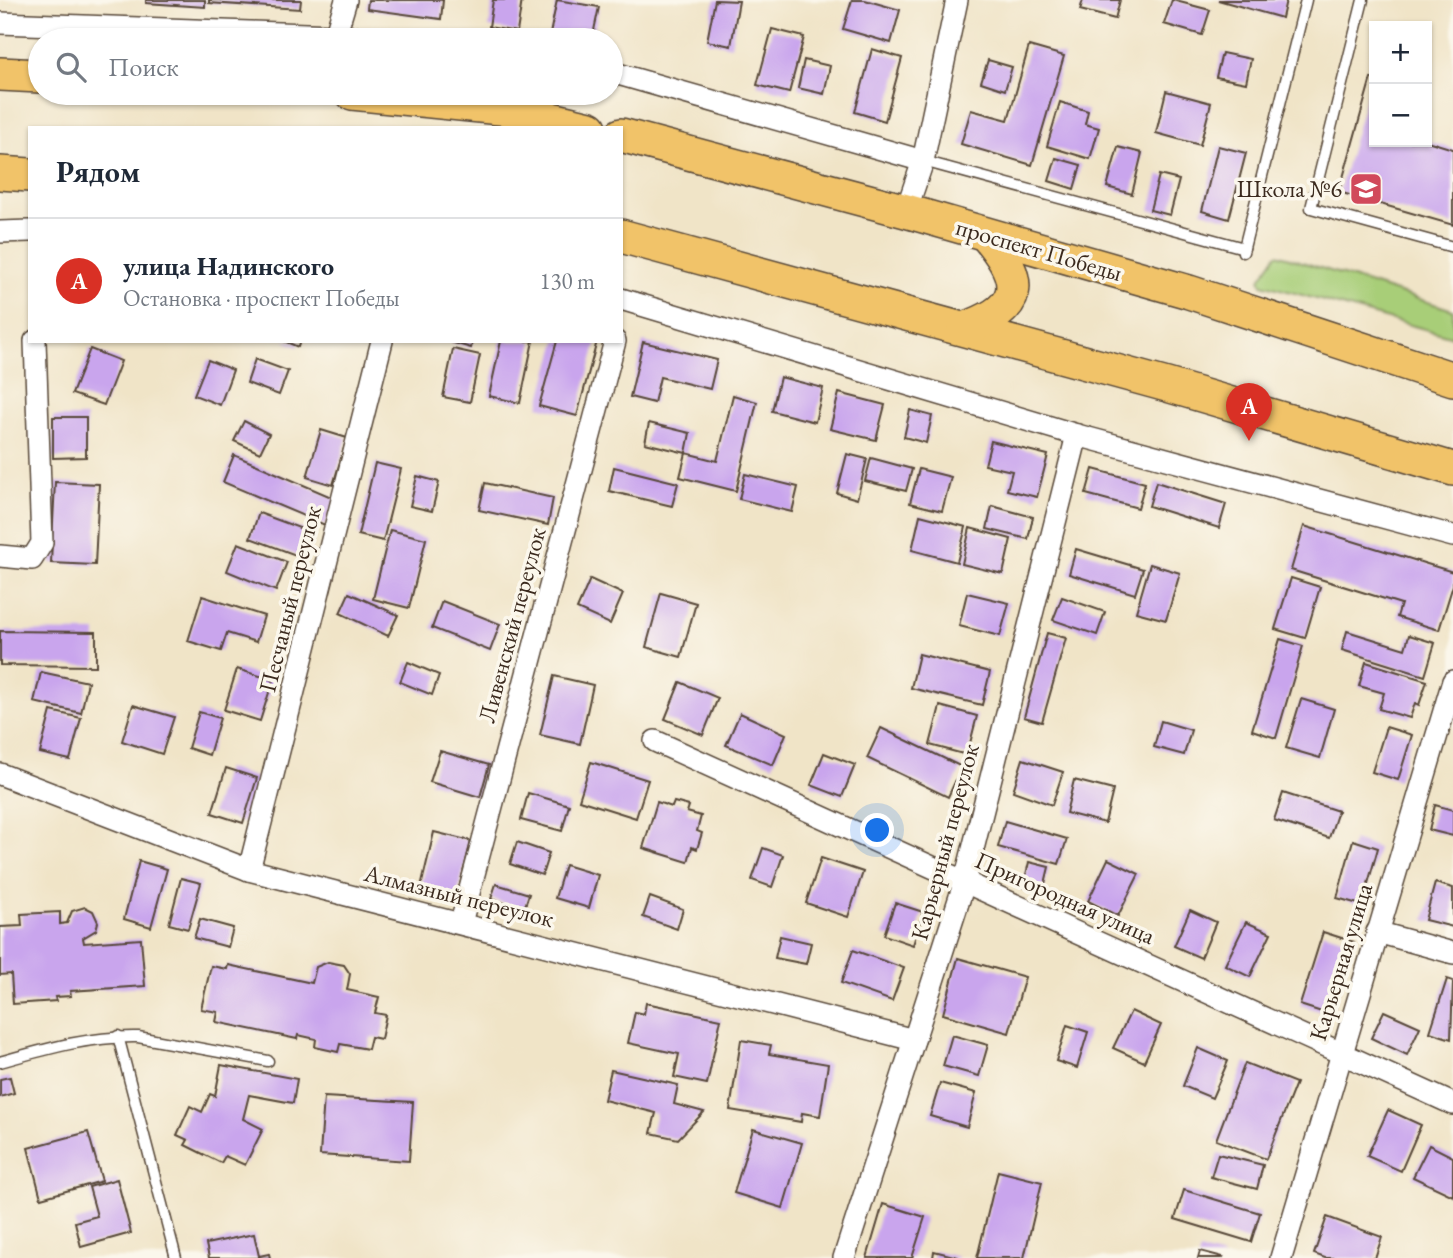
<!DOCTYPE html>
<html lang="ru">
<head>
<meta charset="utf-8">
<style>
	:root { --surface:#fff; --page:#f2f2f3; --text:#1f2937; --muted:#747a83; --line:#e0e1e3; --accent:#d93025 }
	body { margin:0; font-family:"EB Garamond",serif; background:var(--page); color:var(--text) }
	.controls { position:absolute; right:21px; top:21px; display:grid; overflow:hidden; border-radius:0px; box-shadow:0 2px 5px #0004 }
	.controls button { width:63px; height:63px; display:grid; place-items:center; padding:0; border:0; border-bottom:2px solid var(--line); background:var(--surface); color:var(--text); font:35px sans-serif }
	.you { position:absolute; left:878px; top:831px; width:24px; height:24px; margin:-18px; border:5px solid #fff; border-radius:50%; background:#1a73e8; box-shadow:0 0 0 10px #1a73e833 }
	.badge { display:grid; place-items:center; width:46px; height:46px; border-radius:50%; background:var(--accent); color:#fff; font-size:23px; font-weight:700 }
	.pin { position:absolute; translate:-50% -58px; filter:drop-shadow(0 2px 4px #0008) }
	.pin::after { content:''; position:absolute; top:37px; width:24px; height:21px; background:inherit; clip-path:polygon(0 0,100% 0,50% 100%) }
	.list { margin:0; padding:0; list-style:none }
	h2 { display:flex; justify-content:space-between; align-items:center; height:91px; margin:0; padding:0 28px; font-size:30px }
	h2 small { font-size:23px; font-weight:400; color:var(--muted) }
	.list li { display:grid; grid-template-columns:46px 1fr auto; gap:21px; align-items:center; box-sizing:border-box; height:126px; padding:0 28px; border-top:2px solid var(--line) }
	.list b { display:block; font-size:26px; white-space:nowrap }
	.list p { margin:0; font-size:23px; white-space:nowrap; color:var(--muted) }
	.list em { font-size:23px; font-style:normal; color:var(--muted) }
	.icon { flex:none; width:38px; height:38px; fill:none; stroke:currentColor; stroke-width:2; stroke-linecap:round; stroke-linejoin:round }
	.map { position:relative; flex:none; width:1453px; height:1258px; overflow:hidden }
	.search { position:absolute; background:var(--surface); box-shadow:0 2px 5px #0004; left:28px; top:28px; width:595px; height:77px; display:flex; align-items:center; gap:18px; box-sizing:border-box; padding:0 24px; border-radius:38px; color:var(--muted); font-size:26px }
	.panel { position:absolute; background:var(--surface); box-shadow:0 2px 5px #0004; left:28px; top:126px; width:595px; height:217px; border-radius:0px }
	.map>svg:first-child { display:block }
</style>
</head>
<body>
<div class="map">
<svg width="1453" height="1258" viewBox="0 0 1453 1258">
	<rect width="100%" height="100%" fill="#fbf7ec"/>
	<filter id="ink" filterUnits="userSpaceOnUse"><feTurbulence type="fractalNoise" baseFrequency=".0143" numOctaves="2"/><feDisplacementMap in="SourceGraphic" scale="14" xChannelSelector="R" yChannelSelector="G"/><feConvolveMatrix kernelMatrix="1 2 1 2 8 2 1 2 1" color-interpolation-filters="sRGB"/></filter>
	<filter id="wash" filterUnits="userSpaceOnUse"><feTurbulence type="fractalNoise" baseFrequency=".00686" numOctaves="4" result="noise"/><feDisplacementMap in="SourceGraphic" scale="28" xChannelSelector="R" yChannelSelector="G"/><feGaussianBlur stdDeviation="1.57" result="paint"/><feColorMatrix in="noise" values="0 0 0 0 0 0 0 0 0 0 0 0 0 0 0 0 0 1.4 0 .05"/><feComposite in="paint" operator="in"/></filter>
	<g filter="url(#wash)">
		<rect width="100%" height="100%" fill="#f0e4c7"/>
		<!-- green -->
		<path fill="#a8ce78" stroke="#727c4b" stroke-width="2" d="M1277,254L1453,310V337L1262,284L1260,279Z"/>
		<g id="blocks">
			<!-- building -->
			<g fill="#c9a5ed">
				<path d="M146,0H205V7L146,3Z"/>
				<path d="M209,0H301L300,9L209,3Z"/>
				<path d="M368,0H443L441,19L367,9Z"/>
				<path d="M493,0H522L517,32L489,27Z"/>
				<path d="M557,0L599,7L592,40L550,34Z"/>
				<path d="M715,0L739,1L731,46L707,41Z"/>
				<path d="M852,0H865L900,10L891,43L843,29Z"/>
				<path d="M1083,0H1120L1115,19L1080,10Z"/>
				<path d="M1172,0L1210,10L1202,35L1164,24Z"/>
				<path d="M1218,0H1286L1282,18Z"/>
				<path d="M772,29L804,37L789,93L757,85Z"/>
				<path d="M1029,46L1064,56L1032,165L961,144L971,110L1008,120Z"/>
				<path d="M872,49L902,58L885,121L855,112Z"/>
				<path d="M1222,53L1251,59L1246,83L1216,77Z"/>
				<path d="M804,60L830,66L824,94L798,88Z"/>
				<path d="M988,60L1012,67L1005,90L981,82Z"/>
				<path d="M1371,78L1374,79V142L1427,141L1453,149V225L1339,192Z"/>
				<path d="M1166,91L1211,103L1200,145L1156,133Z"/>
				<path d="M1060,102L1088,111L1085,124L1099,128L1090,159L1047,146Z"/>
				<path d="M1218,146L1246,153L1229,219L1202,211Z"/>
				<path d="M1118,147L1142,153L1132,194L1107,187Z"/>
				<path d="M1056,158L1081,165L1074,189L1049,181Z"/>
				<path d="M1159,175L1179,180L1170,215L1150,210Z"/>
				<path d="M284,341H300L298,347Z"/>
				<path d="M447,341H473L471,348Z"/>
				<path d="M501,341H533L520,403L489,396Z"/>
				<path d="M557,341H597L577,416L539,406Z"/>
				<path d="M643,342L717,360L710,389L660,377L654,403L630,397Z"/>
				<path d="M90,349L121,361L104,405L72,394Z"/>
				<path d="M453,349L480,355L470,402L443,397Z"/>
				<path d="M255,359L288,371L279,395L247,383Z"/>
				<path d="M208,360L233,370L220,405L194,395Z"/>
				<path d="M780,377L823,388L815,422L772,411Z"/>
				<path d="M839,393L885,405L876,440L830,429Z"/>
				<path d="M733,395L757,402L736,491L680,477L686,453L717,461Z"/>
				<path d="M910,410L932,416L926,443L904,437Z"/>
				<path d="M53,417H86V457L53,458Z"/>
				<path d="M244,421L269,434L260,453L234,441Z"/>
				<path d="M649,423L690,433L686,453L645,443Z"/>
				<path d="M321,430L347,438L333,485L307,477Z"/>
				<path d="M991,441L1048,455L1037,497L1007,490L1012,471L985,465Z"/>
				<path d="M847,454L867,459L857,499L837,493Z"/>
				<path d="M234,455L336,499L325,525L223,482Z"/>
				<path d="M871,458L912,469L906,491L865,481Z"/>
				<path d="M375,463L401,469L383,541L358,535Z"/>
				<path d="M614,467L678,483L672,506L609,491Z"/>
				<path d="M919,469L951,477L942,511L910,503Z"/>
				<path d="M1093,469L1145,483L1138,508L1086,494Z"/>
				<path d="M745,474L798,487L792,512L739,499Z"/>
				<path d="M417,476L439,482L432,511L410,506Z"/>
				<path d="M55,482L99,484L95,565L51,563Z"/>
				<path d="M1156,482L1226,504L1219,528L1149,506Z"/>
				<path d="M485,483L553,498L548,525L479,510Z"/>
				<path d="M992,506L1033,517L1028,539L987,529Z"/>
				<path d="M259,513L313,533L304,558L250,538Z"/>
				<path d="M920,515L966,527L957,562L912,550Z"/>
				<path d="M1304,526L1453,572V585L1439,630L1397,617L1401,604L1291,570Z"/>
				<path d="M970,528L1011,539L1003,574L962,564Z"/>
				<path d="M390,530L426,539L409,608L373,599Z"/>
				<path d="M238,543L287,562L276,591L227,571Z"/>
				<path d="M1076,549L1143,569L1135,594L1069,574Z"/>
				<path d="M1150,564L1180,573L1166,620L1136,612Z"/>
				<path d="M1291,578L1320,587L1305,638L1275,629Z"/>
				<path d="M590,579L623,594L610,624L577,609Z"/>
				<path d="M349,593L398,615L388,636L340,613Z"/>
				<path d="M661,593L696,603L681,657L646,647Z"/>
				<path d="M967,593L1009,603L1000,636L959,626Z"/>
				<path d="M202,596L264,616L256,642L227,633L221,651L188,641Z"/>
				<path d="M1062,597L1105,612L1097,635L1053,620Z"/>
				<path d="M442,601L500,624L490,651L432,628Z"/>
				<path d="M0,631L96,632V666L0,665Z"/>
				<path d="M1347,631L1405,649L1409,635L1435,643L1425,676L1342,650Z"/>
				<path d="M1047,633L1066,638L1042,722L1024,717Z"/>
				<path d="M1280,639L1303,646L1276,738L1252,730Z"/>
				<path d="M919,654L990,672L982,705L911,688Z"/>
				<path d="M408,662L439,675L432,695L400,682Z"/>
				<path d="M1366,662L1427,681L1419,705L1415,703L1410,718L1379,709L1384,693L1359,686Z"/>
				<path d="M237,669L273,680L260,721L224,710Z"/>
				<path d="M41,672L88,682L81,713L34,702Z"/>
				<path d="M554,676L593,685L580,744L540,735Z"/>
				<path d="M680,682L718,698L703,735L665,719Z"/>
				<path d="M1301,699L1334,709L1320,758L1286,748Z"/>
				<path d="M133,705L174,717L162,754L122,741Z"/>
				<path d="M940,706L977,716L967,755L930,745Z"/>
				<path d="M51,711L81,718L70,760L40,753Z"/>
				<path d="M199,712L220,718L209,755L188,748Z"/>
				<path d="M740,713L786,734L773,765L726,745Z"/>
				<path d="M1161,721L1191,730L1184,755L1154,747Z"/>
				<path d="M1386,727L1412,735L1398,780L1372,772Z"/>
				<path d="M881,728L962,767L948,797L867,758Z"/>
				<path d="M440,751L489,765L480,797L430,782Z"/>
				<path d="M824,753L855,765L842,797L811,785Z"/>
				<path d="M1023,759L1063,772L1052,805L1013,791Z"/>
				<path d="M591,762L648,780L636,818L579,800Z"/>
				<path d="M226,768L257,778L243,823L212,813Z"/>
				<path d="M1074,780L1113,790L1105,823L1066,813Z"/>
				<path d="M528,793L569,805L562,831L521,820Z"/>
				<path d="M1283,793L1338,811L1329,838L1274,820Z"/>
				<path d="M657,802L672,807L674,802L689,806L687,812L701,816L697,831L702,833L697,849L692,847L688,862L643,848Z"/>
				<path d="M1435,805L1453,810V836L1429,830Z"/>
				<path d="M1005,821L1067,839L1059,864L998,847Z"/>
				<path d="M434,832L471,841L457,896L421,887Z"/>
				<path d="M1353,840L1378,848L1362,905L1337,898Z"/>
				<path d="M517,842L549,853L542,875L510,864Z"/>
				<path d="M763,848L783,855L772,887L752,880Z"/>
				<path d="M821,858L863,872L848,917L806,903Z"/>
				<path d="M1108,859L1139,874L1118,916L1088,901Z"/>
				<path d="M139,861L167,869L151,927L124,919Z"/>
				<path d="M1029,862L1049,867L1043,892L1023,887Z"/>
				<path d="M565,865L598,875L589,908L555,898Z"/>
				<path d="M181,878L201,883L188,929L169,924Z"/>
				<path d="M1435,883L1453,888V927L1425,920Z"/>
				<path d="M496,884L529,894L524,909L491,899Z"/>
				<path d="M650,897L683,909L677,929L643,917Z"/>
				<path d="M895,903L923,912L913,945L884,935Z"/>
				<path d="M85,907L93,911L98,922L96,930L83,938L84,943L141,939L145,986L70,991L71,996L55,997L56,1001L13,1004L11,974L0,975V927L22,926L21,914L60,912V924L67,923L72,911Z"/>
				<path d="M1190,910L1216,922L1201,958L1174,946Z"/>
				<path d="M200,919L233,928L228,947L194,938Z"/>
				<path d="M1246,922L1271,933L1250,977L1225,965Z"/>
				<path d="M1323,932L1354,942L1331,1015L1300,1005Z"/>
				<path d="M780,936L811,943L806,964L775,958Z"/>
				<path d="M853,950L904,968L892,1001L841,983Z"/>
				<path d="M958,958L1025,977L1009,1033L943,1014Z"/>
				<path d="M328,962L344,965L350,974L347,990L379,997L375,1013L386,1015L381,1039L371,1037L368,1049L340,1044L338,1052L315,1047L316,1039L298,1035L297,1039L216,1022L218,1012L201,1009L211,966L227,969L228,965L312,983L316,967Z"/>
				<path d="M1447,979L1453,981L1451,1039L1430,1032Z"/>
				<path d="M646,1003L721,1019L707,1084L674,1077L679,1054L628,1043L635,1012L644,1014Z"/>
				<path d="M1131,1011L1161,1025L1144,1062L1113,1048Z"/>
				<path d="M1384,1011L1420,1027L1407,1055L1371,1038Z"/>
				<path d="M1067,1025L1088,1032L1077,1068L1056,1061Z"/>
				<path d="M952,1035L988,1045L979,1076L943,1066Z"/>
				<path d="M741,1040L771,1045L769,1054L828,1064L820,1116L802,1113L801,1122L730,1110Z"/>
				<path d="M1198,1048L1228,1061L1212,1098L1183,1086Z"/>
				<path d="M1245,1063L1296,1083L1266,1159L1216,1140Z"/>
				<path d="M221,1065L297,1079L293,1103L249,1095L243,1119L263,1129L245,1165L225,1156L221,1163L185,1145L188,1140L177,1135L190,1106L202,1112L210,1094L215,1096Z"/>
				<path d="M611,1070L678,1085L674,1104L704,1112L678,1139L651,1133L656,1113L604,1100Z"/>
				<path d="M10,1077L14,1093L0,1097V1079Z"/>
				<path d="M940,1083L976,1093L967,1127L930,1116Z"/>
				<path d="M324,1097L413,1102L409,1161L320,1155Z"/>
				<path d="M1388,1110L1421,1125L1401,1171L1367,1156Z"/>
				<path d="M753,1129L802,1143L783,1208L734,1193Z"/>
				<path d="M88,1132L102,1181L41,1198L28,1148Z"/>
				<path d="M1429,1145L1453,1157V1196L1413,1177Z"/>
				<path d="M1218,1154L1263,1165L1257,1189L1211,1177Z"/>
				<path d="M998,1171L1042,1182L1024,1258H977Z"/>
				<path d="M117,1179L131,1233L81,1247L75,1222L97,1216L89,1187Z"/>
				<path d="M1184,1190L1260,1213L1251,1242L1175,1219Z"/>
				<path d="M883,1204L925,1217L912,1258H867Z"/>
				<path d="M1327,1217L1382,1237L1375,1258H1325L1314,1254Z"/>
				<path d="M254,1234L259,1256L269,1254L270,1258H209L206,1244Z"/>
				<path d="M934,1251L958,1257V1258H933Z"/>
				<path d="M1200,1251L1223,1257L1222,1258H1198Z"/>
			</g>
		</g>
	</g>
	<g filter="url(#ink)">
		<use href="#blocks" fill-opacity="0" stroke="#564637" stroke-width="2"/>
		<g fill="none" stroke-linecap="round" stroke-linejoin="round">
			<defs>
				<g id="lane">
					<path d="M1363,0L1311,208L1453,247"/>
					<path d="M923,161L1244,248"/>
					<path d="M1243,252L1306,0"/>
					<path d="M118,1036L176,1258"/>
					<path d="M0,1062C46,1049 90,1036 138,1037L268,1061"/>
				</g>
				<g id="street">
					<path d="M0,23L334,35L376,40"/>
					<path d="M334,40L346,0"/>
					<path d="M611,72L923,161"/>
					<path d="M906,211L923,161L957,0"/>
					<path d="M0,232L30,231"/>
					<path d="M621,299L1077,435L1453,536"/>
					<path d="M0,556L32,559L42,543L35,341"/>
					<path d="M655,741L1453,1104"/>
					<path d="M0,774L249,870L914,1040"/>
					<path d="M249,870L382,341"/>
					<path d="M461,923L615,341"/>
					<path d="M1377,932L1453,953"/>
					<path d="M844,1258L965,881L1077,435"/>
					<path d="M1281,1258L1453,681"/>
				</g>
				<g id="primary">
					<path d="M0,74L40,76"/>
					<path d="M352,93L510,109L590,128"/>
					<path d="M621,135L906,211L1189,292L1453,379"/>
					<path d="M0,173L30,175"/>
					<path d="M621,236L1167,385L1453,469"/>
					<path d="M964,329C1023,308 1026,283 987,236"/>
				</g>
			</defs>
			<!-- lane casing -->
			<use href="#lane" stroke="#564637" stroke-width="13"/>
			<!-- street casing -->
			<use href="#street" stroke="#564637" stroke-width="24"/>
			<!-- primary casing -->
			<use href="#primary" stroke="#564637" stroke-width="36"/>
			<!-- lane -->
			<use href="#lane" stroke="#fff" stroke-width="10"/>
			<!-- street -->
			<use href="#street" stroke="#fff" stroke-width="21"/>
			<!-- primary -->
			<use href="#primary" stroke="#f1c369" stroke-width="33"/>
		</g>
	</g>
	<!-- icons -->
	<defs>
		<symbol id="school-square" viewBox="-11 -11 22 22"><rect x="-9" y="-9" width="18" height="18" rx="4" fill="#d1495b" stroke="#fbf7ec"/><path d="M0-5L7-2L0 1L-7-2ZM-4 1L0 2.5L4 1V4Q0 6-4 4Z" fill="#fff"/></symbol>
	</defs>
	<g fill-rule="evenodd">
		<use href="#school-square" x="1347" y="170" width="38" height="38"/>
	</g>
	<g text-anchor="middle" stroke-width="7" stroke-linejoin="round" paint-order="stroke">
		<!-- poi labels -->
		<g font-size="24" fill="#3b2a1e" stroke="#fbf7ec" text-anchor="end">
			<text x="1342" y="197">Школа №6</text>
		</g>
		<!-- street labels -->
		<g font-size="24" fill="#3b2a1e" stroke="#fbf7ec">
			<text transform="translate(1039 250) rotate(16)" y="8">проспект Победы</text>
			<text transform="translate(290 599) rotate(-76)" y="8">Песчаный переулок</text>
			<text transform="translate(512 625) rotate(-75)" y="8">Ливенский переулок</text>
			<text transform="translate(945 842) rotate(-75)" y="8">Карьерный переулок</text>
			<text transform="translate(459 896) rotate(14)" y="8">Алмазный переулок</text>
			<text transform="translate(1065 898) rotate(24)" y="8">Пригородная улица</text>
			<text transform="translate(1341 962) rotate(-73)" y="8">Карьерная улица</text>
		</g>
	</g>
</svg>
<div class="controls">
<button>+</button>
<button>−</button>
</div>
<div class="you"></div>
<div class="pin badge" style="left:1249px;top:441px">A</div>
<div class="search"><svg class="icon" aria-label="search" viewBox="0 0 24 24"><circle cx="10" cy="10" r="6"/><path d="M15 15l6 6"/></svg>Поиск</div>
<section class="panel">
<h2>Рядом<small></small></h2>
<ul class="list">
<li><span class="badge">A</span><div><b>улица Надинского</b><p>Остановка · проспект Победы</p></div><em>130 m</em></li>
</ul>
</section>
</div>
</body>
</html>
